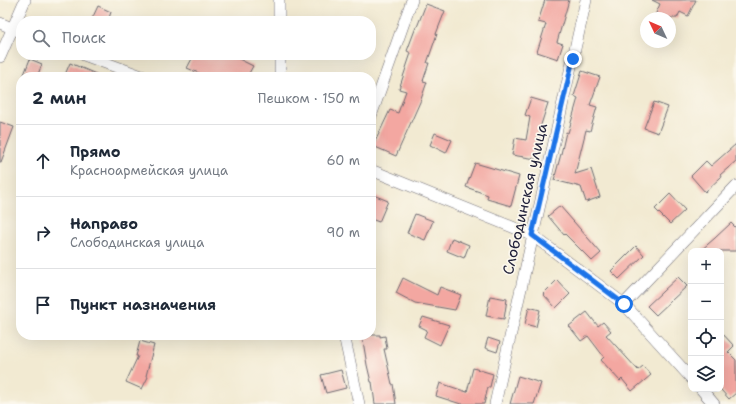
<!DOCTYPE html>
<html lang="ru">
<head>
<meta charset="utf-8">
<style>
	:root { --surface:#fff; --page:#f2f2f3; --text:#1f2937; --muted:#747a83; --line:#e0e1e3 }
	body { margin:0; font-family:"Shantell Sans",sans-serif; background:var(--page); color:var(--text) }
	.controls { position:absolute; right:12px; bottom:12px; display:grid; overflow:hidden; border-radius:8px; box-shadow:0 4px 16px #0002 }
	.controls button { width:36px; height:36px; display:grid; place-items:center; padding:0; border:0; border-bottom:1px solid var(--line); background:var(--surface); color:var(--text); font:20px sans-serif }
	.compass { position:absolute; left:640px; top:12px; width:36px; height:36px; border-radius:50%; background:var(--surface); box-shadow:0 4px 16px #0002; rotate:314deg }
	.stop { position:absolute; width:12px; height:12px; margin:-9px; border:3px solid #1a73e8; border-radius:50%; background:#fff }
	.stop.end { background:#1a73e8; border-color:#fff; box-shadow:0 1px 4px #0008 }
	.list { margin:0; padding:0; list-style:none }
	h2 { display:flex; justify-content:space-between; align-items:center; height:52px; margin:0; padding:0 16px; font-size:17px }
	h2 small { font-size:13px; font-weight:400; color:var(--muted) }
	.list li { display:grid; grid-template-columns:26px 1fr auto; gap:12px; align-items:center; box-sizing:border-box; height:72px; padding:0 16px; border-top:1px solid var(--line) }
	.list b { display:block; font-size:15px; white-space:nowrap }
	.list p { margin:0; font-size:13px; white-space:nowrap; color:var(--muted) }
	.list em { font-size:13px; font-style:normal; color:var(--muted) }
	.icon { flex:none; width:22px; height:22px; fill:none; stroke:currentColor; stroke-width:2; stroke-linecap:round; stroke-linejoin:round }
	.map { position:relative; flex:none; width:736px; height:404px; overflow:hidden }
	.search { position:absolute; background:var(--surface); box-shadow:0 4px 16px #0002; left:16px; top:16px; width:360px; height:44px; display:flex; align-items:center; gap:10px; box-sizing:border-box; padding:0 14px; border-radius:16px; color:var(--muted); font-size:15px }
	.panel { position:absolute; background:var(--surface); box-shadow:0 4px 16px #0002; left:16px; top:72px; width:360px; height:268px; border-radius:16px }
	.map>svg:first-child { display:block }
</style>
</head>
<body>
<div class="map">
<svg width="736" height="404" viewBox="0 0 736 404">
	<rect width="100%" height="100%" fill="#fbf7ec"/>
	<filter id="ink" filterUnits="userSpaceOnUse"><feTurbulence type="fractalNoise" baseFrequency=".025" numOctaves="2"/><feDisplacementMap in="SourceGraphic" scale="8" xChannelSelector="R" yChannelSelector="G"/><feConvolveMatrix kernelMatrix="1 2 1 2 8 2 1 2 1" color-interpolation-filters="sRGB"/></filter>
	<filter id="wash" filterUnits="userSpaceOnUse"><feTurbulence type="fractalNoise" baseFrequency=".012" numOctaves="4" result="noise"/><feDisplacementMap in="SourceGraphic" scale="16" xChannelSelector="R" yChannelSelector="G"/><feGaussianBlur stdDeviation="0.9" result="paint"/><feColorMatrix in="noise" values="0 0 0 0 0 0 0 0 0 0 0 0 0 0 0 0 0 1.4 0 .05"/><feComposite in="paint" operator="in"/></filter>
	<g filter="url(#wash)">
		<rect width="100%" height="100%" fill="#f2ead2"/>
		<g id="blocks">
			<!-- building -->
			<g fill="#f3a7a1">
				<path d="M545,0H569L557,42L563,44L558,59L537,52L546,24L538,22Z"/>
				<path d="M652,0H696L688,16L680,12L677,18H654L660,4Z"/>
				<path d="M426,4L445,11L436,34H437L427,63H429L423,81L427,82L420,102L396,156L373,146L390,110L398,113L406,91L399,89L411,53L407,51L416,27H417Z"/>
				<path d="M98,6L111,12L108,21H91Z"/>
				<path d="M194,55H231L253,66L247,77H208L187,68Z"/>
				<path d="M30,59L42,64L37,77H23Z"/>
				<path d="M70,63L103,77H64Z"/>
				<path d="M582,71L600,77L590,105L597,107L590,131L586,130L575,174L591,169L600,197L586,202L581,187L554,180L561,154L566,132L568,133L578,98L574,96Z"/>
				<path d="M531,98L548,103L539,131H541L536,159L512,155L515,138L526,140L530,117L525,115Z"/>
				<path d="M654,102L668,107L658,133L644,128Z"/>
				<path d="M0,122L14,127L1,162H0Z"/>
				<path d="M435,133L452,140L446,153L430,145Z"/>
				<path d="M736,144V161L720,175L721,177L705,192L691,176L706,161L711,166Z"/>
				<path d="M475,163L519,176L511,206L487,199L488,195L466,187Z"/>
				<path d="M371,194L388,201L379,222L371,219Z"/>
				<path d="M670,194L685,210L670,224L655,209Z"/>
				<path d="M560,206L601,253L592,261L565,234L564,235L548,216Z"/>
				<path d="M415,214L433,221L425,240L407,233Z"/>
				<path d="M731,223L736,228V251H700L715,238Z"/>
				<path d="M452,238L469,245L464,258L447,251Z"/>
				<path d="M636,246L644,255L619,279L611,271Z"/>
				<path d="M678,277L687,286L656,315L647,306Z"/>
				<path d="M403,278L437,295L440,287L461,295L455,310L415,303L396,293Z"/>
				<path d="M557,280L570,294L556,308L543,294Z"/>
				<path d="M490,296L507,299L504,319L486,316Z"/>
				<path d="M529,307L540,310L536,327L525,324Z"/>
				<path d="M587,312L598,326L603,322L611,331L606,335L638,370L643,366L651,375L632,391L622,379L620,381L601,360L604,357L588,336L581,341L569,326Z"/>
				<path d="M423,317L449,325L440,345L424,337L427,330L419,326Z"/>
				<path d="M721,332L734,346L728,352L736,360V393L729,399L721,390Z"/>
				<path d="M362,335H380V337L385,336L387,349H384L392,384H393L396,404H375L372,382H371L367,365Z"/>
				<path d="M488,338L500,342L497,352L485,348Z"/>
				<path d="M140,341L154,345L146,376L148,377L142,389L126,382L138,356H136Z"/>
				<path d="M473,368L493,374L490,387H488L484,404H461L436,396L440,383L467,392Z"/>
				<path d="M341,370L346,388L326,393L321,375Z"/>
				<path d="M518,376L541,383L534,404H510Z"/>
			</g>
		</g>
	</g>
	<g filter="url(#ink)">
		<use href="#blocks" fill-opacity="0" stroke="#6b6870" stroke-width="1"/>
		<g fill="none" stroke-linecap="round" stroke-linejoin="round">
			<defs>
				<g id="street">
					<path d="M279,0V21"/>
					<path d="M0,23L21,32"/>
					<path d="M84,55L144,77"/>
					<path d="M280,55V77"/>
					<path d="M0,57L25,0"/>
					<path d="M371,116L412,0"/>
					<path d="M371,170L532,235L624,304L691,378"/>
					<path d="M624,304L736,186"/>
					<path d="M344,335L359,404"/>
					<path d="M701,389L714,404"/>
					<path d="M495,404L586,0"/>
				</g>
			</defs>
			<!-- street casing -->
			<use href="#street" stroke="#6b6870" stroke-width="12"/>
			<!-- street -->
			<use href="#street" stroke="#fff" stroke-width="11"/>
		</g>
	</g>
	<g fill="none" stroke-linecap="round" stroke-linejoin="round" filter="url(#ink)">
		<!-- route -->
		<path stroke="#1a73e8" stroke-width="5" d="M573,59L532,235L624,304"/>
	</g>
	<g text-anchor="middle" stroke-width="3.5" stroke-linejoin="round" paint-order="stroke">
		<!-- street labels -->
		<g font-size="15" fill="#22223b" stroke="#fbf7ec">
			<text transform="translate(525 199) rotate(-77)" y="5">Слободинская улица</text>
		</g>
	</g>
</svg>
<div class="controls">
<button>+</button>
<button>−</button>
<button><svg class="icon" aria-label="locate" viewBox="0 0 24 24"><circle cx="12" cy="12" r="6"/><path d="M12 2v4M12 18v4M2 12h4M18 12h4"/></svg></button>
<button><svg class="icon" aria-label="layers" viewBox="0 0 24 24"><path d="M12 4l9 5-9 5-9-5zM3 14l9 5 9-5"/></svg></button>
</div>
<svg class="compass" viewBox="-18 -18 36 36"><path d="M0-13l5 13h-10z" fill="#e53935"/><path d="M0 13l5-13h-10z" fill="#747a83"/></svg>
<div class="stop" style="left:624px;top:304px"></div>
<div class="stop end" style="left:573px;top:59px"></div>
<div class="search"><svg class="icon" aria-label="search" viewBox="0 0 24 24"><circle cx="10" cy="10" r="6"/><path d="M15 15l6 6"/></svg>Поиск</div>
<section class="panel">
<h2>2 мин<small>Пешком · 150 m</small></h2>
<ul class="list">
<li><svg class="icon" aria-label="ahead" viewBox="0 0 24 24"><path d="M12 20V5M6 11l6-6 6 6"/></svg><div><b>Прямо</b><p>Красноармейская улица</p></div><em>60 m</em></li>
<li><svg class="icon" aria-label="right" viewBox="0 0 24 24"><path d="M7 20v-9h11M14 6l5 5-5 5"/></svg><div><b>Направо</b><p>Слободинская улица</p></div><em>90 m</em></li>
<li><svg class="icon" aria-label="arrive" viewBox="0 0 24 24"><path d="M6 21V4h12l-3 4 3 4H6"/></svg><div><b>Пункт назначения</b></div></li>
</ul>
</section>
</div>
</body>
</html>
